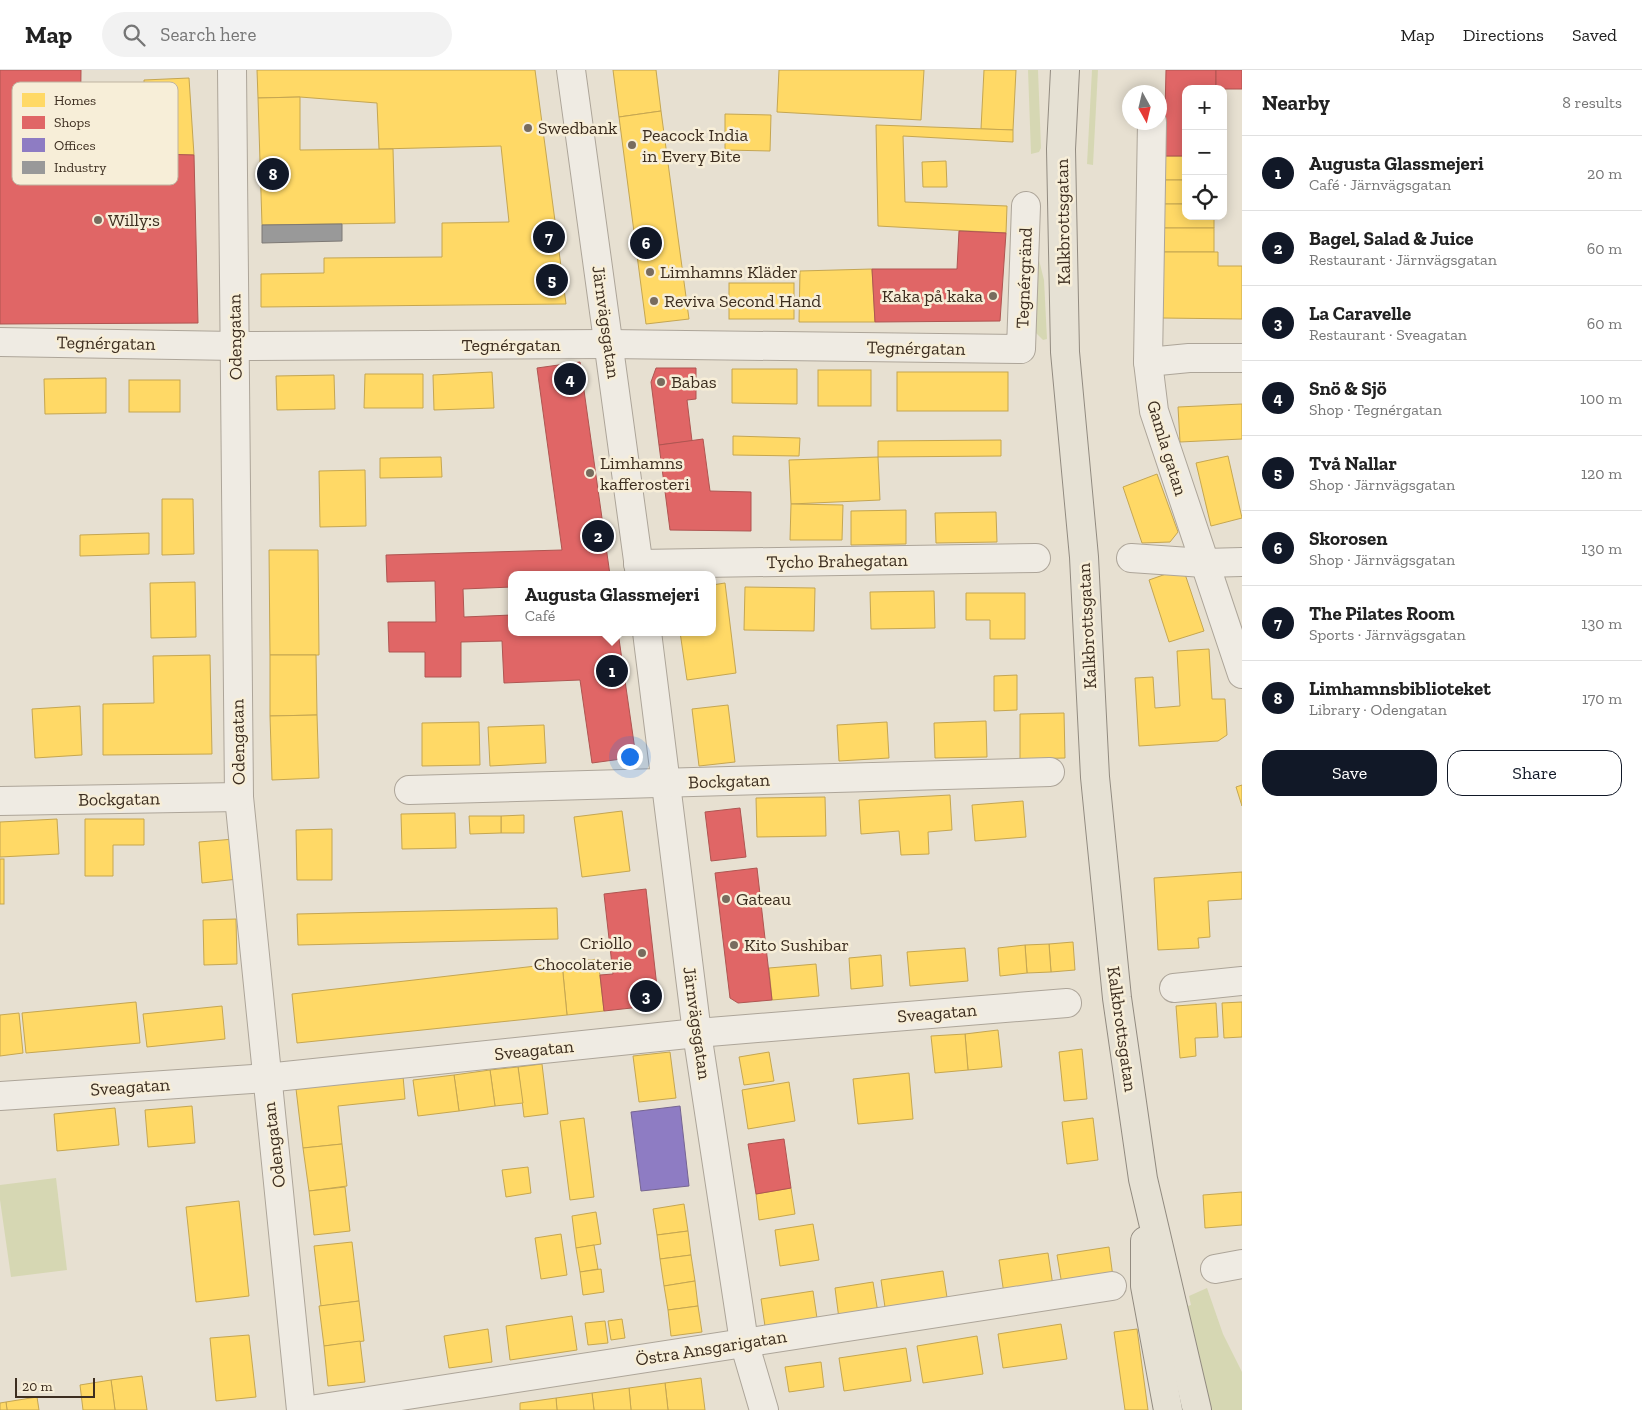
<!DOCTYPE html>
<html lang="en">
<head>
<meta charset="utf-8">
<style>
	:root { --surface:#fff; --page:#f2f2f2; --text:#222; --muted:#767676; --line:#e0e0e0; --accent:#111827 }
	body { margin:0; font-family:"Zilla Slab",serif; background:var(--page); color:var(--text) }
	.controls { position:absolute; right:15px; top:15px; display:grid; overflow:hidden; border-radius:10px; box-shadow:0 2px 12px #0003 }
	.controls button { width:45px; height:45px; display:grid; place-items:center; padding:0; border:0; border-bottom:1px solid var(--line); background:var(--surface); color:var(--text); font:25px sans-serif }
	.compass { position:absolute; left:1122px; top:15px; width:45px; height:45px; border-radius:50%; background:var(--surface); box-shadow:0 2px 12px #0003; rotate:172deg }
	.scale { position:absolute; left:15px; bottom:12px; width:80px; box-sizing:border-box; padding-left:5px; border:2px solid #3d2e20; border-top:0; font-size:14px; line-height:18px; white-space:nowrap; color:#3d2e20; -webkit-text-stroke:4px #f7eed8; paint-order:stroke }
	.you { position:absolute; left:629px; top:686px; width:18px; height:18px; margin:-12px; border:4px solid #fff; border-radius:50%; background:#1a73e8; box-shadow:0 0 0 8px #1a73e833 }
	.badge { display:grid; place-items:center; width:32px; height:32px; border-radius:50%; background:var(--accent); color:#fff; font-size:16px; font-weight:700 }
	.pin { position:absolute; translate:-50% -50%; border:2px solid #fff; box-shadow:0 1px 5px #0006 }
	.popup { position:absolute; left:508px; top:501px; width:208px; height:65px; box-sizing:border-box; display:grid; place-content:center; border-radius:10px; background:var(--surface); filter:drop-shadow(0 1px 4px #0005); font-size:16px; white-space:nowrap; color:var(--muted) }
	.popup b { font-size:19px; color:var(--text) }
	.popup::after { content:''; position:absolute; left:50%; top:100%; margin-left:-10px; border:10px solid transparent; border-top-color:var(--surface) }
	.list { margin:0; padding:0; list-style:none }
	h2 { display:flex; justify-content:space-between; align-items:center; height:65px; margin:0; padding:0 20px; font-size:21px }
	h2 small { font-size:16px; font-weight:400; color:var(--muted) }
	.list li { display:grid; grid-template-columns:32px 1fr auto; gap:15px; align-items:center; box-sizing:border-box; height:75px; padding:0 20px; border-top:1px solid var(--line) }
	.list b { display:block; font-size:19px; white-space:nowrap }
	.list p { margin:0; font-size:16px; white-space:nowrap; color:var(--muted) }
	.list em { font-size:16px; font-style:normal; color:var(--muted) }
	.actions { display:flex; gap:10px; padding:15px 20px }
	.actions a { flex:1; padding:11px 0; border:1px solid var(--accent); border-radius:15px; text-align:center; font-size:18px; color:var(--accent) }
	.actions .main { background:var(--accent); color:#fff }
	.icon { flex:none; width:28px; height:28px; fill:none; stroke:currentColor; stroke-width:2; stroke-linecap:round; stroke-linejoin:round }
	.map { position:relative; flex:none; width:1242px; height:1340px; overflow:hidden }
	header { display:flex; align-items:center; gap:30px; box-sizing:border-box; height:70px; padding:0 25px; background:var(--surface); border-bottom:1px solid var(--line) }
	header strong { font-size:24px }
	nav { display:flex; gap:28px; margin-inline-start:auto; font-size:18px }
	.search { width:350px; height:45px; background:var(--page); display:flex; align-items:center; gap:12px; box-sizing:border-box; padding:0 18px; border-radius:28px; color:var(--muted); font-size:19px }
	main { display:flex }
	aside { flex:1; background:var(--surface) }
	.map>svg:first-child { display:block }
</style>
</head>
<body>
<header>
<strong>Map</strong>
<div class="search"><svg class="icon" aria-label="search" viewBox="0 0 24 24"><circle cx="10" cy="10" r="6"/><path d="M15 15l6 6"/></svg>Search here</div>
<nav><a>Map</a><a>Directions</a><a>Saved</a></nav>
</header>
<main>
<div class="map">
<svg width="1242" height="1340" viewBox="0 0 1242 1340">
	<rect width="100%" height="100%" fill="#e7e0d1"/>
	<!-- green -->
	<g fill="#d6d7b3">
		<path d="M1028,0H1038L1041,78L1039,82L1031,84Z"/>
		<path d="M1092,0H1098L1093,95L1087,94Z"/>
		<path d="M1039,190L1044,210L1047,269L1043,270L1035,262L1033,191Z"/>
		<path d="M56,1108L67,1200L11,1207L0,1130V1115Z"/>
		<path d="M1207,1218L1223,1264L1242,1302V1340H1210L1185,1237L1191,1235L1189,1226Z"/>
	</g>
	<!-- homes -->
	<g fill="#ffd966" stroke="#c5a651">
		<path d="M257,0H535L566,234L261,237V204L324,203V188L442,187V153L509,152L501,76L379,79L377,33L300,27L258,28Z"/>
		<path d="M613,0H656L661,41L619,47Z"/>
		<path d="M779,0H924L921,50L777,42Z"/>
		<path d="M984,0H1016L1013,60L981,59Z"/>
		<path d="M189,8L194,85L145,84L144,10Z"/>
		<path d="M300,27V80L393,79L395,153L262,155L258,28Z"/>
		<path d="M661,41L689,249L646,254L619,47Z"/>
		<path d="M725,44L771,45L770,81L725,80Z"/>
		<path d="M876,55L1013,60V72L903,66L905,132L1007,136L1006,163L878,156Z"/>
		<rect x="1164" y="86" width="22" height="24"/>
		<path d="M946,91L947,117H923L922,92Z"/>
		<rect x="1164" y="110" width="22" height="24"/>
		<path d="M1164,134H1186V146H1214V158H1163Z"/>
		<rect x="1163" y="158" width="51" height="24"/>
		<path d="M1163,182H1218V196H1242V249L1162,248Z"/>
		<path d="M872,199L875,252H799L800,201Z"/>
		<rect x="729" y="213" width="65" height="36"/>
		<path d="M732,299H797V334L732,333Z"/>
		<rect x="818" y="300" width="53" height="36"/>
		<path d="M492,302L494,338L434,340L433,305Z"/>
		<rect x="897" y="302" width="111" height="39"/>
		<path d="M365,304H423V338H364Z"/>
		<path d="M334,305L335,339L277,340L276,306Z"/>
		<path d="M106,308V343L45,344L44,309Z"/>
		<rect x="129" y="310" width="51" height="32"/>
		<path d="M1242,334V369L1180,372L1178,337Z"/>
		<path d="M733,366L800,368L799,386L733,385Z"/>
		<path d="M1001,370V386L878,387V371Z"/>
		<path d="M1228,386L1242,448L1211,456L1196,393Z"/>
		<path d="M441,387L442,407L380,408V388Z"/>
		<path d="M878,387L880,430L791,434L789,390Z"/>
		<path d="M365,400L366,456L320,457L319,401Z"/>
		<path d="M1157,404L1178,462L1170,472L1142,473L1123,417Z"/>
		<path d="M162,429H193L194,484L162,485Z"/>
		<path d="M791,434L843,435L842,470H790Z"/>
		<path d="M906,440V474L851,475V441Z"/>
		<path d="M996,442L997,472L936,473L935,443Z"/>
		<path d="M149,463V484L80,486V465Z"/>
		<path d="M269,480H318L319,585H270Z"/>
		<path d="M1183,498L1204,561L1169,572L1149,510Z"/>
		<path d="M195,512L196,567L151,568L150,513Z"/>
		<path d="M725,513L736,603L687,610L680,562H712V515Z"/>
		<path d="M745,517L815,518L814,561L744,560Z"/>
		<path d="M934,521L935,558L871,559L870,522Z"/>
		<path d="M966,523H1025V569H990V550H966Z"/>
		<path d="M1209,579L1212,629H1225L1227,665L1218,671L1139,676L1135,608L1153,607L1155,638L1180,636L1177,581Z"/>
		<path d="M210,585L212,684L103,685V634L154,633L153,586Z"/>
		<path d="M270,585H316L317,645L270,646Z"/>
		<path d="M1017,605V640L994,641V606Z"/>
		<path d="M728,635L735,692L699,696L692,639Z"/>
		<path d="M80,636L82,685L35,688L32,639Z"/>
		<path d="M1064,643L1065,688L1020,689V644Z"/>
		<path d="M317,645L319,708L272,710L270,646Z"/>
		<path d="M986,651L987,687L935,688L934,653Z"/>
		<path d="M479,652L480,695L422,696V653Z"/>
		<path d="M887,652L889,688L839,691L837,655Z"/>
		<path d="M544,655L546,693L490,696L488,657Z"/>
		<path d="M1242,715V736L1236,717Z"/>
		<path d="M950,725L952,760L928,762L929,784L901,785L899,761L861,764L859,730Z"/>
		<path d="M825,727L826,766L757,767L756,728Z"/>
		<path d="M1023,731L1026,767L975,771L972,735Z"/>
		<path d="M622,741L630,801L582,807L574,747Z"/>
		<path d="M455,743L456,778L402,779L401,744Z"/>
		<path d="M524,745V763H501V746Z"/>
		<path d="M469,746H501V763L470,764Z"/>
		<path d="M57,749L59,784L0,787V752Z"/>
		<path d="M85,749H144V775H113V806H85Z"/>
		<path d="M332,759V810H297L296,760Z"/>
		<path d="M234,769L238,809L202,813L199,772Z"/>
		<rect x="0" y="789" width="4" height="45"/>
		<path d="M1242,802V829L1208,831L1210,867L1198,868L1199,878L1158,880L1154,808Z"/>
		<path d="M557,838L558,869L298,875L297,844Z"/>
		<path d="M236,849L237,894L204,895L203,850Z"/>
		<path d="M1073,872L1075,900L1051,902L1049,874Z"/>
		<path d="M1049,874L1051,902L1027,903L1025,875Z"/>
		<path d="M1025,875L1027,903L1000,906L998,878Z"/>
		<path d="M965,878L968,911L910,916L907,882Z"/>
		<path d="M881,885L883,916L851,919L849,888Z"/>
		<path d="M598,889L604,941L567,945L562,893Z"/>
		<path d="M562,893L567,945L297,973L292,924Z"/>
		<path d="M816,894L819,926L772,930L769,898Z"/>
		<path d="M136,932L140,973L26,983L22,943Z"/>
		<path d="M1242,932V967L1224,968L1222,933Z"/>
		<path d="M1216,933L1218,967L1195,968L1196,986L1180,988L1176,936Z"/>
		<path d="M222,936L225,969L147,977L143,944Z"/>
		<path d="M19,943L23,983L0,986V945Z"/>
		<path d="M998,960L1002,997L968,1000L965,964Z"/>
		<path d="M965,964L968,1000L935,1003L931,966Z"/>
		<path d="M1082,979L1087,1029L1064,1031L1059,982Z"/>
		<path d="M670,982L676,1028L639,1032L633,986Z"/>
		<path d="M769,982L774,1011L744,1015L739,987Z"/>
		<path d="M542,994L548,1044L524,1047L518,997Z"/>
		<path d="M518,997L523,1033L495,1036L490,1000Z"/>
		<path d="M490,1000L495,1036L459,1041L454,1005Z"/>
		<path d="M909,1003L913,1049L858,1054L853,1009Z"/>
		<path d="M454,1005L459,1041L418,1046L413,1010Z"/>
		<path d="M403,1006L405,1029L338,1036L342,1074L303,1078L296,1019Z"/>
		<path d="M789,1012L795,1051L748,1059L742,1020Z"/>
		<path d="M192,1036L195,1073L148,1077L145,1040Z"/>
		<path d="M115,1038L119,1075L57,1081L54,1044Z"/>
		<path d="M584,1048L594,1127L570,1130L560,1051Z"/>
		<path d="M1093,1048L1098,1090L1067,1094L1062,1052Z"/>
		<path d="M342,1074L347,1116L309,1121L303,1078Z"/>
		<path d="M528,1097L531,1123L506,1127L502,1100Z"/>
		<path d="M345,1117L350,1161L314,1165L309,1121Z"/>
		<path d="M791,1118L795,1144L759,1150L756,1124Z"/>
		<path d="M1242,1122V1155L1205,1158L1203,1125Z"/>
		<path d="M239,1131L249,1226L196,1232L186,1137Z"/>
		<path d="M684,1134L688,1161L657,1165L653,1139Z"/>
		<path d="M596,1142L601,1174L576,1178L572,1146Z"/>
		<path d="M813,1154L819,1190L780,1196L775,1160Z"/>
		<path d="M688,1161L691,1185L660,1189L657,1165Z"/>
		<path d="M561,1164L567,1205L541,1209L535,1168Z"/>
		<path d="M352,1172L359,1231L321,1236L314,1176Z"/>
		<path d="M594,1175L598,1199L580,1202L576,1178Z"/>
		<path d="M1109,1177L1113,1207L1062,1215L1057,1185Z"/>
		<path d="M1048,1183L1053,1216L1004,1224L999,1190Z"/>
		<path d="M691,1185L695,1211L664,1216L660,1189Z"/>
		<path d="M601,1199L604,1222L583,1225L580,1202Z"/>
		<path d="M943,1201L948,1234L886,1244L881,1210Z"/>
		<path d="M695,1211L698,1236L668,1240L664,1216Z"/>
		<path d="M873,1212L878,1243L839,1249L835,1218Z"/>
		<path d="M813,1221L818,1255L766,1263L761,1229Z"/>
		<path d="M359,1231L364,1271L324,1276L319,1236Z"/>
		<path d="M698,1236L702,1262L671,1266L668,1240Z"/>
		<path d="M572,1246L577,1280L510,1290L506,1256Z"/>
		<path d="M622,1249L625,1268L611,1270L608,1251Z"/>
		<path d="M605,1251L608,1273L588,1275L585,1253Z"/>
		<path d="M1061,1254L1067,1289L1003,1298L998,1264Z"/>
		<path d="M488,1259L492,1292L449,1298L444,1266Z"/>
		<path d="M1137,1259L1148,1340H1125L1114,1262Z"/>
		<path d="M249,1265L256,1327L216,1331L210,1268Z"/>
		<path d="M977,1266L983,1304L923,1313L917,1276Z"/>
		<path d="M360,1271L365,1312L328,1316L324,1276Z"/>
		<path d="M906,1278L911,1311L844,1321L839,1288Z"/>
		<path d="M821,1292L824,1317L789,1322L785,1297Z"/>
		<path d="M142,1306L147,1340H115L111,1310Z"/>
		<path d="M701,1308L705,1340H668L665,1313Z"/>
		<path d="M111,1310L115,1340H83L80,1315Z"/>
		<path d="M665,1313L668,1340H631L629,1318Z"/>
		<path d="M629,1318L631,1340H594L592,1323Z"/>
		<path d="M592,1323L594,1340H557L556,1328Z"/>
		<path d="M37,1327L39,1340H7L6,1332Z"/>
		<path d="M556,1328L557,1340H520V1333Z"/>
		<path d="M6,1332L7,1340H0V1333Z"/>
	</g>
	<!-- shops -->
	<g fill="#e06666" stroke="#af5551">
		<path d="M0,0H81L80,82L194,85L198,253L0,254Z"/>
		<path d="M1166,0H1216V19H1186V86H1164Z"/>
		<rect x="1216" y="0" width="26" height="19"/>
		<path d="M959,161L1006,163L1000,251L875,252L872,199H957Z"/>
		<path d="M580,292L610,505H512V517L463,519L464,547L512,545V562H618L636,687L592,693L580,610L504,613L502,571L461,572V607H425V582H389L388,552H436L435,511L387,512L386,485L562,480L537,298Z"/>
		<path d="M656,298H696V329L687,330L692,371L659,375L651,312Z"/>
		<path d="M703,369L710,421L751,422V461L670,460L659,375Z"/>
		<path d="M740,738L746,787L711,791L705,742Z"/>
		<path d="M757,798L772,930L738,933L730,928L715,803Z"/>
		<path d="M646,819L659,935L604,941L600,905L613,904L604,824Z"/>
		<path d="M784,1069L791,1118L756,1124L748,1074Z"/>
	</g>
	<!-- offices -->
	<path fill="#8e7cc3" stroke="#766592" d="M680,1036L689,1116L641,1121L631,1042Z"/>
	<!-- industry -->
	<path fill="#999" stroke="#7d7975" d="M342,154V171L262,173V155Z"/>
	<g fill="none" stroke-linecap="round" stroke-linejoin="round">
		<defs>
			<g id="minor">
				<path d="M232,0L239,727L301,1340"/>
				<path d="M571,0L640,505"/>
				<path d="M1152,52L1148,292L1154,341L1242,604"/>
				<path d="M0,272L235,276L609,274L1021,279L1026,136"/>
				<path d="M1148,292L1189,288H1242"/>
				<path d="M1131,488L1204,493L1242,492"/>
				<path d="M638,494L1036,488"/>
				<path d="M647,562L697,963L744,1272L764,1340"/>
				<path d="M409,720L1050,702"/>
				<path d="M0,731L239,727"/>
				<path d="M1174,918L1242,911"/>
				<path d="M0,1026L266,1008L697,963L1067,933"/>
				<path d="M1215,1199L1242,1194"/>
				<path d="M310,1340L1112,1216"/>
			</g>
			<g id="major">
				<path d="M1065,0L1061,79L1065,282L1084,487L1095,707L1117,928L1143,1109L1197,1340"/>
				<path d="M1145,1171V1216L1168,1340"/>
			</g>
		</defs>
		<!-- minor casing -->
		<use href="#minor" stroke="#ada599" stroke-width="30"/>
		<!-- major casing -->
		<use href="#major" stroke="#928b80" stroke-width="30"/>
		<!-- minor -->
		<use href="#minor" stroke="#efebe3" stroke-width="28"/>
		<!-- major -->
		<use href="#major" stroke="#e6e1d4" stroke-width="28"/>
	</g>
	<!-- markers -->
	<g fill="#786c5e" stroke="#f7eed8" stroke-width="2">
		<circle cx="528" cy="58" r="5"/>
		<circle cx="632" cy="75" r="5"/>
		<circle cx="98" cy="150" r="5"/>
		<circle cx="650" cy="202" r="5"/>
		<circle cx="993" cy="226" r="5"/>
		<circle cx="654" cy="231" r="5"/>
		<circle cx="661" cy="312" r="5"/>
		<circle cx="590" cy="403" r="5"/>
		<circle cx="726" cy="829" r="5"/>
		<circle cx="734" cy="875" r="5"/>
		<circle cx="642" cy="883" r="5"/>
	</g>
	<g text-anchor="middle" stroke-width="5" stroke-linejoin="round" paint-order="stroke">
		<!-- poi labels -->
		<g font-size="18" fill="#3d2e20" stroke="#f7eed8" text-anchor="start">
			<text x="538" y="64">Swedbank</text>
			<text x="642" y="71">Peacock India<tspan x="642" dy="21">in Every Bite</tspan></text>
			<text x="108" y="156">Willy:s</text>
			<text x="660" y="208">Limhamns Kläder</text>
			<text x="983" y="232" text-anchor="end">Kaka på kaka</text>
			<text x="664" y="237">Reviva Second Hand</text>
			<text x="671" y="318">Babas</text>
			<text x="600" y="399">Limhamns<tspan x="600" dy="21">kafferosteri</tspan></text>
			<text x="736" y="835">Gateau</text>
			<text x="632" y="879" text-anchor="end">Criollo<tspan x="632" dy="21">Chocolaterie</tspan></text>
			<text x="744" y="881">Kito Sushibar</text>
		</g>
		<!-- street labels -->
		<g font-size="18" fill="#3d2e20" stroke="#f7eed8">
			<text transform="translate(1063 152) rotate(-91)" y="6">Kalkbrottsgatan</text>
			<text transform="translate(1024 208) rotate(-88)" y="6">Tegnérgränd</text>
			<text transform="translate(606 252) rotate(82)" y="6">Järnvägsgatan</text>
			<text transform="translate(235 267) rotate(-91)" y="6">Odengatan</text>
			<text transform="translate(106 273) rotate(1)" y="6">Tegnérgatan</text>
			<text x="511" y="281">Tegnérgatan</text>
			<text transform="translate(916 278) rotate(1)" y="6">Tegnérgatan</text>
			<text transform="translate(1167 378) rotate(73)" y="6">Gamla gatan</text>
			<text transform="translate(837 491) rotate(-1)" y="6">Tycho Brahegatan</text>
			<text transform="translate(1087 556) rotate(-93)" y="6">Kalkbrottsgatan</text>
			<text transform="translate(238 672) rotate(-91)" y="6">Odengatan</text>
			<text transform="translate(729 711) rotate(-2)" y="6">Bockgatan</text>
			<text transform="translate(119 729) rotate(-1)" y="6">Bockgatan</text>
			<text transform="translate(937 943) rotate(-5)" y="6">Sveagatan</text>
			<text transform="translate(697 953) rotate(82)" y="6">Järnvägsgatan</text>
			<text transform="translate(1122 959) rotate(82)" y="6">Kalkbrottsgatan</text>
			<text transform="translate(534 980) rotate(-6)" y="6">Sveagatan</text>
			<text transform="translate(130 1017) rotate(-4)" y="6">Sveagatan</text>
			<text transform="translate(274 1075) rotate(-97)" y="6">Odengatan</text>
			<text transform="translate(711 1278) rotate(-9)" y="6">Östra Ansgarigatan</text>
		</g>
	</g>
	<!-- legend -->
	<rect x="12" y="12" width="166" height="103" rx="8" fill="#f7eed8" stroke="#bfb4a1" stroke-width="1"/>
	<rect x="22" y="23" width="23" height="14" fill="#ffd966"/>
	<rect x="22" y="46" width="23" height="13" fill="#e06666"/>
	<rect x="22" y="68" width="23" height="14" fill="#8e7cc3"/>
	<rect x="22" y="91" width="23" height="13" fill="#999"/>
	<g font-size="14" fill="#3d2e20">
		<text x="54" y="35">Homes</text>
		<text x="54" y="57">Shops</text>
		<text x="54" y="80">Offices</text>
		<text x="54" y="102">Industry</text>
	</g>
</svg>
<div class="controls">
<button>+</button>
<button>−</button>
<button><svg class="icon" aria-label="locate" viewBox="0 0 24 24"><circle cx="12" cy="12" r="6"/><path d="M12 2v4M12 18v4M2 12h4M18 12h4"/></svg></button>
</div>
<svg class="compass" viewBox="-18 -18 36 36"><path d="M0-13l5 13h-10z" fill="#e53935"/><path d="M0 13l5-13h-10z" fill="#767676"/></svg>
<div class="scale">20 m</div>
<div class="you"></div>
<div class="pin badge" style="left:612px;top:601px">1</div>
<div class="popup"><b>Augusta Glassmejeri</b>Café</div>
<div class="pin badge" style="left:598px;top:466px">2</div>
<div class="pin badge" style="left:646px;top:926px">3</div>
<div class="pin badge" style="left:570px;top:309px">4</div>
<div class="pin badge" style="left:552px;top:210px">5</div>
<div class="pin badge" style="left:646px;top:173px">6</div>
<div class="pin badge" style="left:549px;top:167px">7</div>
<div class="pin badge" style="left:273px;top:104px">8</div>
</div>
<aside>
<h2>Nearby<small>8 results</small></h2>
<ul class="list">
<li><span class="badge">1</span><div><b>Augusta Glassmejeri</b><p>Café · Järnvägsgatan</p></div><em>20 m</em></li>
<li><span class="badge">2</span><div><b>Bagel, Salad &amp; Juice</b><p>Restaurant · Järnvägsgatan</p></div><em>60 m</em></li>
<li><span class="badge">3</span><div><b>La Caravelle</b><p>Restaurant · Sveagatan</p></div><em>60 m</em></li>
<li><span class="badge">4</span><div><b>Snö &amp; Sjö</b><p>Shop · Tegnérgatan</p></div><em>100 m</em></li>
<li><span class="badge">5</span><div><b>Två Nallar</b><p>Shop · Järnvägsgatan</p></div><em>120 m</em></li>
<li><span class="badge">6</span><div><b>Skorosen</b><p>Shop · Järnvägsgatan</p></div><em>130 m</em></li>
<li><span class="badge">7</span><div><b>The Pilates Room</b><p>Sports · Järnvägsgatan</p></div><em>130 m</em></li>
<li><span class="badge">8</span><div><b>Limhamnsbiblioteket</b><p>Library · Odengatan</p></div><em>170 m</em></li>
</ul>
<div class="actions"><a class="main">Save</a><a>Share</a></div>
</aside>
</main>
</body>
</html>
